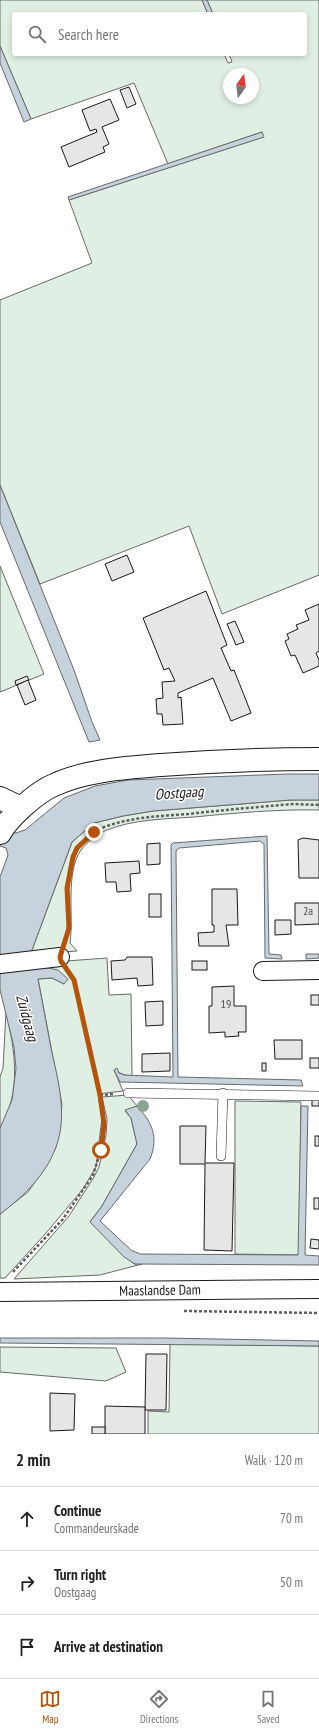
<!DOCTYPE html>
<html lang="en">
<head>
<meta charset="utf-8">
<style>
	:root { --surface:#fff; --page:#f6f6f6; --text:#222; --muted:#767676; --line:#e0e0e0; --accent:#b45309 }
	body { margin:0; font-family:"PT Sans Narrow",sans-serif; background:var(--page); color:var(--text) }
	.compass { position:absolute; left:223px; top:68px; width:36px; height:36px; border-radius:50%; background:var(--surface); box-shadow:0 2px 6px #0003; rotate:14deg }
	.stop { position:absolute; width:12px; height:12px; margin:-9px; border:3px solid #b45309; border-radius:50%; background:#fff }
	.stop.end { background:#b45309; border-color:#fff; box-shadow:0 1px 4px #0008 }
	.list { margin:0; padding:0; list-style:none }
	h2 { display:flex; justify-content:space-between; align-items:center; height:52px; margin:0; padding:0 16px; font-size:17px }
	h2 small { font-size:13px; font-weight:400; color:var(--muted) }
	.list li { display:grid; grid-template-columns:26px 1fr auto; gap:12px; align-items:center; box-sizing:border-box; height:64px; padding:0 16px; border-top:1px solid var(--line) }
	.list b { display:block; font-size:15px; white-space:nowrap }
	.list p { margin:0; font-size:13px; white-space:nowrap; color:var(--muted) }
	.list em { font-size:13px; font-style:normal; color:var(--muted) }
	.icon { flex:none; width:22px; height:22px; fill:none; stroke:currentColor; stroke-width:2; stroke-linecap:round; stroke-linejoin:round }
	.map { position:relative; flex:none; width:319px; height:1434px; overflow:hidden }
	.search { position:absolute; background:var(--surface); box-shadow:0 2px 6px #0003; left:12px; right:12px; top:12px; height:44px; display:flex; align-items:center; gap:10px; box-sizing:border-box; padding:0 14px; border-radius:4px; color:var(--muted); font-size:15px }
	.sheet { height:244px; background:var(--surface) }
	nav { display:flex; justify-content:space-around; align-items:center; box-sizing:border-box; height:56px; border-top:1px solid var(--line); background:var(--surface); font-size:11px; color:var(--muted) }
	nav a { display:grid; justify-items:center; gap:2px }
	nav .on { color:var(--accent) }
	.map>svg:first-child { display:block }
</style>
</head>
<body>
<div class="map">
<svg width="319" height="1434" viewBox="0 0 319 1434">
	<rect width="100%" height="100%" fill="#fff"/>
	<!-- green -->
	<g fill="#e0efe3" stroke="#6a6a6a" fill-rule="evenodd">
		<path d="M0,0H202L208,14H14V54H224L228,63L232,62L229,54H305V14H213L207,0H319V575L222,614L189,526L40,584L0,485V300L92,263L69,200L263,137L262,132L168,164L134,83L31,119L0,46ZM229,74H253V98H229Z"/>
		<path d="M0,566L44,674L0,692Z"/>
		<path d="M291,800H319V810C277,809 236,813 194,817C166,819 134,819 107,830C97,834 87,842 81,850C65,873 74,916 70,943L77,951L26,955L32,950L72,842L94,823L123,816L153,811Z"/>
		<path d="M107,958L109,995L131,994L132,1076L124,1075L114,1070L123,1091L98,1094L102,1118L96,1167L83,1189L46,1233L5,1278H0V1214L28,1192L45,1168L56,1147L62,1105L38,979L52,978L64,984L39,966L66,961Z"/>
		<path d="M6,1012C15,1052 22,1090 0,1128V1077L3,1068Z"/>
		<path d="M128,1095L137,1106L125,1111L131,1118L137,1144L102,1206L90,1222L134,1264H142L100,1275L14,1279L69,1216L94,1177L99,1167L106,1135L107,1119L102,1097Z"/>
		<path d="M235,1101L301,1102L299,1255L235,1254Z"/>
		<path d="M170,1344L319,1346V1434H148V1411L169,1412Z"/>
		<path d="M0,1347L116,1348L126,1372L106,1381L0,1372Z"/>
	</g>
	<!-- water -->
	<g fill="#c6d2dc" stroke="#6a6a6a">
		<path d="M202,0H207L213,14H208Z"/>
		<path d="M0,46L31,119L24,122L0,63Z"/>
		<path d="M262,132L264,137L69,200L68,197Z"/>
		<path d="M0,485L74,670L92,722L100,740L89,742L0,522Z"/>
		<path d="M287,774H319V800H291L153,811L123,816L94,823L72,842L32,950L26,955L38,966L58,970L68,979L64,984L52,978L38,979C42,1002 47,1025 51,1048C58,1080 68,1115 56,1147C46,1175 23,1197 0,1214V1128L12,1100L16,1068L14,1047L0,990V877L8,855L6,848L0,846V828L16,833L25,830L64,798L95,786L128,780Z"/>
		<path d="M267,836L269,954L281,955L282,959L265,958L264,844L260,841L179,848L176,851L178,1077L301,1080L303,1086L120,1082L114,1070L117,1068L119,1073L124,1075L173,1077L171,845L173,843Z"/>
		<path d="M306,954H319V958L306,959Z"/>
		<path d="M137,1106C152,1122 159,1137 150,1159L100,1221L131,1250L140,1254L298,1255L301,1106H308L305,1255L319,1256V1265L135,1264L124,1257L90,1222L102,1206L137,1144L131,1118L125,1110Z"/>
		<path d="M0,1338H165L319,1341V1346L0,1343Z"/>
	</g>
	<!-- building -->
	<g fill="#e6e6e6" stroke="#1a1a1a">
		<path d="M129,87L136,104L127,108L120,90Z"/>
		<path d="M110,99L119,120L102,127L109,144L103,147L105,152L69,167L61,147L97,132L96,129L90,131L82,110Z"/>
		<path d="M127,555L134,572L112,581L105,564Z"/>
		<path d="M206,591L227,645L221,648L231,671L234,670L251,713L231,721L213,678L178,693V698L181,697L183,724L163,725L162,714H157L156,699L163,698L162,682L175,681L169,668L164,670L143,618Z"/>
		<path d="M319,604V651L316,653L319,660V666L303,673L295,655L291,656L285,641L289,639L287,634L298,629L296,625L309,620L305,610Z"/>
		<path d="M235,621L244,642L236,645L227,624Z"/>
		<path d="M27,676L29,680L16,685L15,681Z"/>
		<path d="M28,680L36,700L25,705L17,685Z"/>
		<path d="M303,838L319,840V878H299L298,840Z"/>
		<path d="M160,843V864L147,865V844Z"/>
		<path d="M139,861L140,873L130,874L131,891L117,892L116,882H106L105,863Z"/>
		<path d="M212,889H237L238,925H226L229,946H199L198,933L214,932V925H212Z"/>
		<rect x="149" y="894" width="12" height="23"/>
		<path d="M295,903H319V924L295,925Z"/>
		<path d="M275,920H291V934L275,935Z"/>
		<path d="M127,957H152L153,985L138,986L137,978L112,980L111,961L125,960Z"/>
		<rect x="192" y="961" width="15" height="9"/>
		<path d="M234,986V1006H246V1032H238L239,1036L225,1037V1032L209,1033V1006H212V987Z"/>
		<rect x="311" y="995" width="8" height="10"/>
		<path d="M163,1001V1025L146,1026L145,1002Z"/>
		<path d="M274,1040H302V1059H275Z"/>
		<path d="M170,1053V1071L142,1072V1054Z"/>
		<rect x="310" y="1058" width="9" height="10"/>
		<rect x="262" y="1063" width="4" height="8"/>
		<rect x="312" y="1100" width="7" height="6"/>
		<path d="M180,1126H206L205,1163H234L232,1251L204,1250L205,1164H180Z"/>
		<rect x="315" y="1136" width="4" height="10"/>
		<rect x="314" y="1198" width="5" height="11"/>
		<path d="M311,1239L319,1240V1249L310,1248Z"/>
		<path d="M146,1354H167L166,1410H145Z"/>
		<path d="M50,1393L75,1394L74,1430L50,1431Z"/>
		<path d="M105,1406L145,1407V1434H105Z"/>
		<rect x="92" y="1427" width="13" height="7"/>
	</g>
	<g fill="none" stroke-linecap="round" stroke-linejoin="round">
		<defs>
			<g id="service">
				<path d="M128,1093L319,1096"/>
				<path d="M221,1156L223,1093"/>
			</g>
			<g id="minor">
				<path d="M0,964L60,957"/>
				<path d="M263,971L319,970"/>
				<path d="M0,1292L319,1289"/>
			</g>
			<path id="tertiary" d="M0,798L21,808"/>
			<path id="secondary" d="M0,833C9,817 37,792 54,785C86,770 126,768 161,765C214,761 266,759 319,759"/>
		</defs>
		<!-- service casing -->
		<use href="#service" stroke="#1a1a1a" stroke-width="10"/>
		<!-- minor casing -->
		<use href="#minor" stroke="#1a1a1a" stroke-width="20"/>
		<!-- tertiary casing -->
		<use href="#tertiary" stroke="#1a1a1a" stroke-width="24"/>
		<!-- secondary casing -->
		<use href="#secondary" stroke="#1a1a1a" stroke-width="24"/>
		<!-- path -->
		<g stroke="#5f5f5f" stroke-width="2.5" stroke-dasharray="3 2" stroke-linecap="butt">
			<path d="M65,939C74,912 62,885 74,856C80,842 93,831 107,826C133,817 160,816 188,814C223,810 258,807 293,804L319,805"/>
			<path d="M100,1095L115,1094"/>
			<path d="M13,1272L63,1219L93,1175L101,1150L104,1124L100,1095L74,980L69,973"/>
			<path d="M184,1311L319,1313"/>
		</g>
		<!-- service -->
		<use href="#service" stroke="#fff" stroke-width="9"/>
		<!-- minor -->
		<use href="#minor" stroke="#fff" stroke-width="18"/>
		<!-- tertiary -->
		<use href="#tertiary" stroke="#fff" stroke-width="22"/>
		<!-- secondary -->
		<use href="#secondary" stroke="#fff" stroke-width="22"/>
	</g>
	<!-- trees -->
	<circle fill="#8aa48f" cx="143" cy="1106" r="6"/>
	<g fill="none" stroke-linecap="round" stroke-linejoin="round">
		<!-- route -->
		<path stroke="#b45309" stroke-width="5" d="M94,832L77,848L73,857L67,888L69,928L60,957L61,961L74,980L100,1095L104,1124L101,1150"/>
	</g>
	<g text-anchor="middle" stroke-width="3" stroke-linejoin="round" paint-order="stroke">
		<!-- number labels -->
		<g font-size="12" fill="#4d4d4d">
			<text x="308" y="915">2a</text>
			<text x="226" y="1008">19</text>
		</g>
		<!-- street labels -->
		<g font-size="14" fill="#1a1a1a" stroke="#fff">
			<text transform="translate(160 1290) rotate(-1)" y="5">Maaslandse Dam</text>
		</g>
		<!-- water labels -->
		<g font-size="15" font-style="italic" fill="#1a1a1a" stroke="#fff">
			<text transform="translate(179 793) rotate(-4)" y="5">Oostgaag</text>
			<text transform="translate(27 1018) rotate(75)" y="5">Zuidgaag</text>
		</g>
	</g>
</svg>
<svg class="compass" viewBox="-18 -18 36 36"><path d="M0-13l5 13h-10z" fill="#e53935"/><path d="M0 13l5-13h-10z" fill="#767676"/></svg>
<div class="stop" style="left:101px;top:1150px"></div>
<div class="stop end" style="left:94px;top:832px"></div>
<div class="search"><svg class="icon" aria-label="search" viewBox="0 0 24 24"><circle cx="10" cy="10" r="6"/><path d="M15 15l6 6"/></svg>Search here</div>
</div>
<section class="sheet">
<h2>2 min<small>Walk · 120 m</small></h2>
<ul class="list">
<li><svg class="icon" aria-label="ahead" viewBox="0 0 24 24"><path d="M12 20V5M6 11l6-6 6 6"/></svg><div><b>Continue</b><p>Commandeurskade</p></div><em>70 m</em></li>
<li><svg class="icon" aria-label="right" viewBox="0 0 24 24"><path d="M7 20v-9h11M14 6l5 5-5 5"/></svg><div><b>Turn right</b><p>Oostgaag</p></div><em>50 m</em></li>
<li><svg class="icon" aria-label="arrive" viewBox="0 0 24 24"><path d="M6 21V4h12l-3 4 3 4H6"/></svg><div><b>Arrive at destination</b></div></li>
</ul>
</section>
<nav>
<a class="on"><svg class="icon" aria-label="map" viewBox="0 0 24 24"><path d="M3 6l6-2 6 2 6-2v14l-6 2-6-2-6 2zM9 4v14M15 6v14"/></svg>Map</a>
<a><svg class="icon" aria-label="directions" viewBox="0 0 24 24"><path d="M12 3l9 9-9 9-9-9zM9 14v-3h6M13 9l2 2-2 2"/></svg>Directions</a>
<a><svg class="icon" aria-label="saved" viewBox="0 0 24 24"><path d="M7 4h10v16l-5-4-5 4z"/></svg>Saved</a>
</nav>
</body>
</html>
